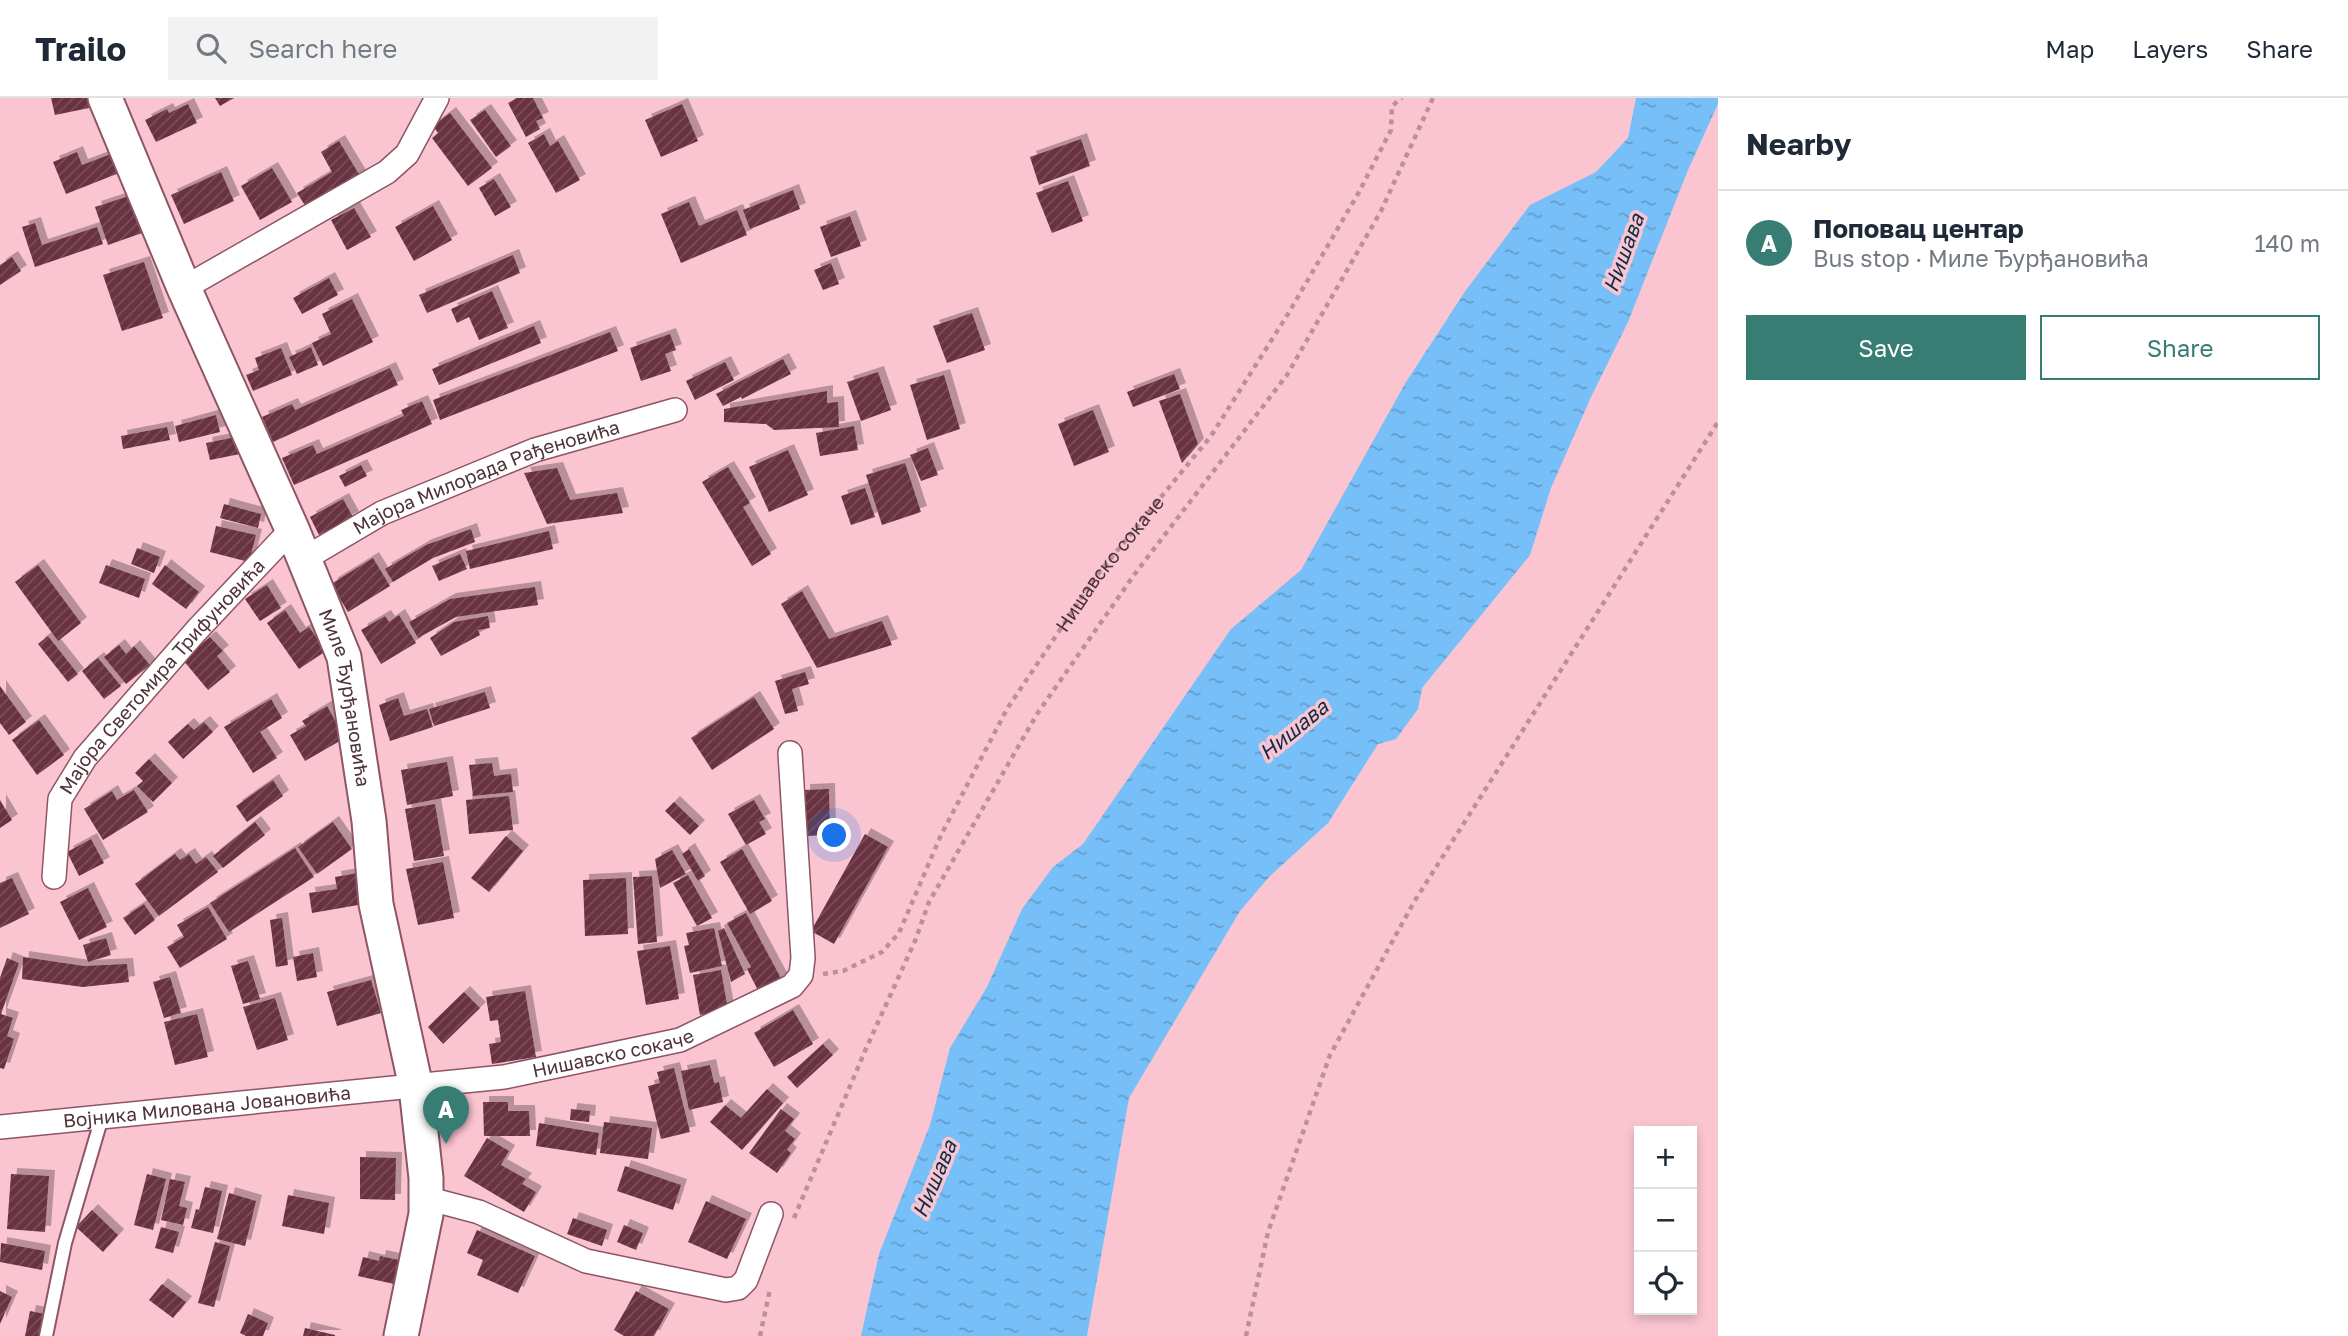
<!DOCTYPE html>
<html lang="en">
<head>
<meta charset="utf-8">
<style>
	:root { --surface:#fff; --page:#f2f2f3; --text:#1f2937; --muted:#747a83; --line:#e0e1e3; --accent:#387d74 }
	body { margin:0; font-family:"Golos Text",sans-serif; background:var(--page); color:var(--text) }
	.controls { position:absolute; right:21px; bottom:21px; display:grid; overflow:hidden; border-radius:0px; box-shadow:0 4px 10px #0003 }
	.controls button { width:63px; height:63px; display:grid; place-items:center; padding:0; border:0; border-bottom:2px solid var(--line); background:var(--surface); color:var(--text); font:35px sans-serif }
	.you { position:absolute; left:835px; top:738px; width:24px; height:24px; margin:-18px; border:5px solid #fff; border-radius:50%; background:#1a73e8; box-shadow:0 0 0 10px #1a73e833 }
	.badge { display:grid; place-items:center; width:46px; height:46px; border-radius:50%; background:var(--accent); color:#fff; font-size:23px; font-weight:700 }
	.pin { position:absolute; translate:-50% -58px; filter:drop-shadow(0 2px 4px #0008) }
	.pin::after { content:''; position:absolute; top:37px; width:24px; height:21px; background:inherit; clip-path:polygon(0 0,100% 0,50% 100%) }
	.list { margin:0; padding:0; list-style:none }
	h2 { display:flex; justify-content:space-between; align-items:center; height:91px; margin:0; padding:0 28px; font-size:30px }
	h2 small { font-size:23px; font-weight:400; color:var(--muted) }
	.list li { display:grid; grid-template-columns:46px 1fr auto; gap:21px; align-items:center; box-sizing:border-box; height:105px; padding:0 28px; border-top:2px solid var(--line) }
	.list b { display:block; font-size:26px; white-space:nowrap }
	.list p { margin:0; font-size:23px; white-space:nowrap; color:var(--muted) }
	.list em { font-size:23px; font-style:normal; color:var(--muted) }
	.actions { display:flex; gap:14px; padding:21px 28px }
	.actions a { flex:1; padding:16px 0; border:2px solid var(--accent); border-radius:0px; text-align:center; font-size:24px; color:var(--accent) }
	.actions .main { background:var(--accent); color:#fff }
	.icon { flex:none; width:38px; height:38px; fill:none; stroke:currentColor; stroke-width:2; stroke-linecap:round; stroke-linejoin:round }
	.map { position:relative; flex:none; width:1718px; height:1238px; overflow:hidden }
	header { display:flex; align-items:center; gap:42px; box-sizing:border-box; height:98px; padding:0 35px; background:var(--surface); border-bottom:2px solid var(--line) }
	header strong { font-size:33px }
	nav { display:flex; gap:38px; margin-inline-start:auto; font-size:24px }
	.search { width:490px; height:63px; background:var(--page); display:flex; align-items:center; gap:18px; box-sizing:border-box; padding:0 24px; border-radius:0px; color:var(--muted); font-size:26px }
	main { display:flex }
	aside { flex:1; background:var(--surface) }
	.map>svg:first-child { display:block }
</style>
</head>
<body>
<header>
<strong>Trailo</strong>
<div class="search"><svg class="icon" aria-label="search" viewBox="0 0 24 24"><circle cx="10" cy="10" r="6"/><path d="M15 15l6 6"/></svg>Search here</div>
<nav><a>Map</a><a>Layers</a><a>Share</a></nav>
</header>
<main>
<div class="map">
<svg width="1718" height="1238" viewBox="0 0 1718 1238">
	<defs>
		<pattern id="water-ripples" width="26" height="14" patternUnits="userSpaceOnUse" patternTransform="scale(1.75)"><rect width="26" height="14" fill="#76bff8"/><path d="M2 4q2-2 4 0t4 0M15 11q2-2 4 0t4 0" fill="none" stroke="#639cca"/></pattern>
		<pattern id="building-hatch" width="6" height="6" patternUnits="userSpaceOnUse" patternTransform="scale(1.75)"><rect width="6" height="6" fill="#673141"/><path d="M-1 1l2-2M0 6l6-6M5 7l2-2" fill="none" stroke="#7b4e5b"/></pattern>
		<filter id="shadow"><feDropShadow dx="6" dy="-6" stdDeviation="0" flood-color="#0004"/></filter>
	</defs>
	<rect width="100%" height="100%" fill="#fac5d1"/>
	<!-- water -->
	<path fill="url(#water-ripples)" d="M1636,0H1718V6L1688,72L1628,224L1591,299L1551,390L1530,457L1422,590L1418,611L1396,641L1378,646L1328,725L1269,779L1240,813L1129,1000L1087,1238H861L879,1156L930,1027L950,950L987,889L1022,811L1053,769L1083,746L1231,531L1301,472L1406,284L1466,192L1530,107L1596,74L1628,40Z"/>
	<!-- building -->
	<g fill="url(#building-hatch)" filter="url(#shadow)">
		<path d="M51,0H87L89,10L55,17Z"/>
		<path d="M215,0H234L220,8Z"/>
		<path d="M517,0H533L543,20L536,23L540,31L526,39L508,5Z"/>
		<path d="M188,6L197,25L156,44L145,22L167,11L169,15Z"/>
		<path d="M682,6L698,43L661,59L645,22Z"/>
		<path d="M485,12L511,48L496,59L470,22Z"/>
		<path d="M450,15L492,70L468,88L432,40L438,35L433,28Z"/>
		<path d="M544,36L550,48L558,43L580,82L556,95L528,45Z"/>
		<path d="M1081,41L1090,68L1039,87L1030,59Z"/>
		<path d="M339,43L360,78L306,109L297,95L332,74L321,54Z"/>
		<path d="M77,54L82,67L111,56L119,75L66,96L53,64Z"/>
		<path d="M272,70L292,104L260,122L241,88Z"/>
		<path d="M221,74L234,103L184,126L171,97Z"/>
		<path d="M494,81L511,109L495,118L479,90Z"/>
		<path d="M1068,83L1083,123L1052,135L1036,95Z"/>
		<path d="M793,92L800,111L750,131L743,112Z"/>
		<path d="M132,97L145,134L108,147L95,109Z"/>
		<path d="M689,104L699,128L737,112L747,137L681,165L661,116Z"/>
		<path d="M433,108L452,142L414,163L395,129Z"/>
		<path d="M354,110L371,139L347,152L331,122Z"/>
		<path d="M850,118L861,148L831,159L820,129Z"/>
		<path d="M35,125L42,147L97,129L103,146L35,169L22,129Z"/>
		<path d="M513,157L520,175L427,215L419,197Z"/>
		<path d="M12,159L21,173L0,187V167Z"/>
		<path d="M144,164L163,220L122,233L103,177Z"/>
		<path d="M831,165L839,186L823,192L814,172Z"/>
		<path d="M329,180L338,197L302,216L293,200Z"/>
		<path d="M492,193L508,230L479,242L469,219L457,225L451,211Z"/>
		<path d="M352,201L373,244L323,268L312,245L331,236L322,216Z"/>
		<path d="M972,215L985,252L947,265L933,228Z"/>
		<path d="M534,228L541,245L439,287L432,271Z"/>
		<path d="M610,234L618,253L440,322L433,302Z"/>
		<path d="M670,236L676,252L665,256L671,273L641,283L630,250Z"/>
		<path d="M311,249L318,267L297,276L289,259Z"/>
		<path d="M281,250L292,277L253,293L246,277L259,272L255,260Z"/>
		<path d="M783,261L791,276L742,301L741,299L723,308L716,296Z"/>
		<path d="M725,264L734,282L695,302L686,283Z"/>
		<path d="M390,270L398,287L273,344L262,319L292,306L295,312Z"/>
		<path d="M878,274L891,312L861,323L847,284Z"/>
		<path d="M1174,276L1180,291L1133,309L1127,294Z"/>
		<path d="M944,277L960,331L927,342L910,287Z"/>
		<path d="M827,293V305L838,304L839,329L774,332L766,326L724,324V311Z"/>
		<path d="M1180,296L1198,346L1182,365L1159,303Z"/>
		<path d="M422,303L432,326L294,387L282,360L313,347L317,356L404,318L401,312Z"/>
		<path d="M1093,312L1109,354L1074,368L1058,326Z"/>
		<path d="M216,317L220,334L179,344L175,328Z"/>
		<path d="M854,328L858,352L820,358L816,335Z"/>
		<path d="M167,329L170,342L123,351L121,338Z"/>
		<path d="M236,339L240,356L210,362L206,345Z"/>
		<path d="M928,350L938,377L921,383L910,357Z"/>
		<path d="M788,352L808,397L769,414L749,369Z"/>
		<path d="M905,365L921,414L882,427L866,377Z"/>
		<path d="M361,367L367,378L345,389L339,378Z"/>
		<path d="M728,369L750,405L743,409L771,456L752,468L702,384Z"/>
		<path d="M557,370L570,402L617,395L623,415L547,426L524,375Z"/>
		<path d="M865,390L875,419L851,427L841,398Z"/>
		<path d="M343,401L353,419L319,437L310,419Z"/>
		<path d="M224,406L261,416L258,430L220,420Z"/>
		<path d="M216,428L256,437L249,464L210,454Z"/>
		<path d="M471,431L475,444L433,460L393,484L385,471L426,447Z"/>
		<path d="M549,433L553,451L470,471L466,453Z"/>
		<path d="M137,450L160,459L154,475L131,466Z"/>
		<path d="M460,456L467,471L439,483L432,468Z"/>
		<path d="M373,460L390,488L348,514L331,486Z"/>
		<path d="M38,467L81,525L58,543L15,484Z"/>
		<path d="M106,467L145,481L139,500L99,485Z"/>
		<path d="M165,467L199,494L186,511L152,486Z"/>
		<path d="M267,487L281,510L260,523L245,501Z"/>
		<path d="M535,489L538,507L456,519L418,540L409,524L450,501Z"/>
		<path d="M802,493L829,541L882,523L892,547L817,570L781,506Z"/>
		<path d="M285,512L300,535L309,529L326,553L299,571L267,525Z"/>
		<path d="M399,517L416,545L381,566L361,532L385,518L389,524Z"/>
		<path d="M488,518L490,530L478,532L480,537L441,558L430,540L454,524Z"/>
		<path d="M48,538L78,576L68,584L38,546Z"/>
		<path d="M210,539L223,553L217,558L230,574L208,592L183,562Z"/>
		<path d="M119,547L126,556L134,548L150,567L126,586L104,559Z"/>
		<path d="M98,560L121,588L104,601L82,573Z"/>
		<path d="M805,574L809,586L792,591L798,613L785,616L775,583Z"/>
		<path d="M0,588L26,624L9,637L0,625Z"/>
		<path d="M485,594L490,610L434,628L429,611Z"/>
		<path d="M754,599L774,631L712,672L691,640Z"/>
		<path d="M398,600L404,618L427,611L433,629L390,643L379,607Z"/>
		<path d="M271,601L282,620L260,634L277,660L253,675L224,629Z"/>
		<path d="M327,608L345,640L305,663L290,637L306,628L302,623Z"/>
		<path d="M39,622L64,657L37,677L12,642Z"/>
		<path d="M204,624L213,634L183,661L168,644L188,626L194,632Z"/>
		<path d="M149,661L172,685L153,704L137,688L143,683L135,675Z"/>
		<path d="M447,664L453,698L407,707L401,672Z"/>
		<path d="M492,665L494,678L511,676L513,694L473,698L469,667Z"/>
		<path d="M273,682L283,698L247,724L236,708Z"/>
		<path d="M829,691L830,737L805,738L804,692Z"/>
		<path d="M134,692L148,714L103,742L84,711L112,693L117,702Z"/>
		<path d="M509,698L513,732L469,736L466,702Z"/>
		<path d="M0,702L12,722L0,730Z"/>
		<path d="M754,702L765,721L759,724L766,736L746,747L728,716Z"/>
		<path d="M674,704L699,728L690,737L665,713Z"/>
		<path d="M435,706L444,758L414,763L405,711Z"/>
		<path d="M255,724L265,737L223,770L213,758Z"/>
		<path d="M333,724L352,751L317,776L298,749Z"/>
		<path d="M865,736L888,749L834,846L811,833Z"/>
		<path d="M506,738L523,753L489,794L471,780Z"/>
		<path d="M91,741L104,765L79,778L67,754Z"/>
		<path d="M295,750L314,779L229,834L210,805Z"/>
		<path d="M689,751L705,778L698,783L682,756Z"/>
		<path d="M742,751L772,803L750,816L720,764Z"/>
		<path d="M672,752L686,776L660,790L655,761Z"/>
		<path d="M175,756L180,762L189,756L196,766L206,759L218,774L159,818L135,786Z"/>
		<path d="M443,764L454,820L418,827L406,771Z"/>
		<path d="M358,775L364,806L312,815L309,795L337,791L335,779Z"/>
		<path d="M688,777L712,820L697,828L673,785Z"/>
		<path d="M652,778L657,844L638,846L633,779Z"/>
		<path d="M12,780L29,816L0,830V785Z"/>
		<path d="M626,780L628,836L585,838L583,782Z"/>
		<path d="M88,790L107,829L79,842L60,804Z"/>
		<path d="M144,806L155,822L135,837L123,820Z"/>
		<path d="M208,809L227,841L180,870L167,849L184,839L177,827Z"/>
		<path d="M746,815L784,886L761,898L747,871L751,869L727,825Z"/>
		<path d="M282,820L288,867L276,869L270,822Z"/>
		<path d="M714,830L722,868L690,875L684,848L689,847L686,835Z"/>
		<path d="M724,830L745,876L731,884L718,833Z"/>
		<path d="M106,840L111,857L88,864L83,847Z"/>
		<path d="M670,848L679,901L646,907L637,853Z"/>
		<path d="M313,855L317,879L297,883L293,859Z"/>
		<path d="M23,859L84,868L127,866L129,884L83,889L22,881Z"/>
		<path d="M7,860L19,865L1,916L13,920L7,938L14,941L4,971L0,970V880Z"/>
		<path d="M248,863L260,901L243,906L231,868Z"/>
		<path d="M721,872L728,912L700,917L693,877Z"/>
		<path d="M170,879L181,915L164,920L153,884Z"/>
		<path d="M371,882L381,915L337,928L327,894Z"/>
		<path d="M525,893L536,959L492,966L489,946L501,944L498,922L490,923L486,899Z"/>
		<path d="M464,894L480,910L443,946L428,929Z"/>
		<path d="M275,900L288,942L257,952L243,909Z"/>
		<path d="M793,912L813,946L774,969L754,935Z"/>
		<path d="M197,916L208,959L175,967L164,924Z"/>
		<path d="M823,946L833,957L797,990L787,979Z"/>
		<path d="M710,967L714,985L719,984L723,1004L689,1012L681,973Z"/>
		<path d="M674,970L690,1034L661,1041L648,988L660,985L657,974Z"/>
		<path d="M767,991L783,1005L742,1052L710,1024L725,1007L741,1020Z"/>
		<path d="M483,1004H508V1013H529L530,1038H484Z"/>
		<path d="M571,1011L590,1013L589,1024L570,1022Z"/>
		<path d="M781,1011L794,1021L785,1033L795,1041L787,1052L791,1055L777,1075L749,1055Z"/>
		<path d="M604,1024L652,1030L648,1061L600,1055Z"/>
		<path d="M539,1025L599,1035L596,1057L536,1048Z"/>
		<path d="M487,1040L509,1053L501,1067L526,1081L522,1086L536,1094L524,1114L464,1078Z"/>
		<path d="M360,1059L396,1060L395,1102L360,1101Z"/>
		<path d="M625,1068L681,1087L673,1112L617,1093Z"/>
		<path d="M11,1076L49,1078L45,1134L7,1131Z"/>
		<path d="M147,1076L166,1081L153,1132L134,1127Z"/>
		<path d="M170,1081L185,1084L179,1108L187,1110L183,1127L161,1122Z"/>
		<path d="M205,1089L222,1093L213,1135L191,1130L196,1111L199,1112Z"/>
		<path d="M229,1095L256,1103L245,1148L217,1141Z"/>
		<path d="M288,1097L329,1105L324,1136L282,1128Z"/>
		<path d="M706,1103L746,1121L727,1161L688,1144Z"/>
		<path d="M92,1112L118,1137L103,1154L76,1129Z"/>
		<path d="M573,1120L607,1132L602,1148L567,1136Z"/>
		<path d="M624,1127L643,1135L636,1152L617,1144Z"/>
		<path d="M161,1129L179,1134L173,1155L155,1150Z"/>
		<path d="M477,1132L535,1158L518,1195L477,1177L483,1162L467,1155Z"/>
		<path d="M215,1144L230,1148L214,1209L198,1205Z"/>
		<path d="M1,1145L45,1153L42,1172L0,1164Z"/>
		<path d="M380,1158L399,1162L394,1186L358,1178L363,1159L379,1163Z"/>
		<path d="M162,1186L186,1204L173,1220L149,1202Z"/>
		<path d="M0,1193L12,1199L0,1226Z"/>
		<path d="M636,1193L669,1211L654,1238H624L614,1232Z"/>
		<path d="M30,1213L45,1216L40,1238H25Z"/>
		<path d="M248,1216L268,1225L263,1238H246L240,1235Z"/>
		<path d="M305,1230L335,1237V1238H303Z"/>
	</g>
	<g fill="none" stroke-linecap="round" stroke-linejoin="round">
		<defs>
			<path id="lane" d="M46,1238L65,1145L102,1019"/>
			<g id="street">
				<path d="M184,190L387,74L407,56L437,0"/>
				<path id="s2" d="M304,461L382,415L535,352L675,312"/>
				<path id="s3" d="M54,779L60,701L85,660L196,533L292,431"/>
				<path id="s4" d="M0,1029L504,979L680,942L792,888L801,877L803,860L790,655"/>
				<path d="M426,1100L479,1114L586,1163L726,1192L738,1190L746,1182L771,1116"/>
			</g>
			<g id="secondary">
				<path id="s5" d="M105,0L184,190L292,431L344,559L369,723L376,806L416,989L426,1080V1116L401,1238"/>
			</g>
		</defs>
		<!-- lane casing -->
		<use href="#lane" stroke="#8e5564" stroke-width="16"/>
		<!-- street casing -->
		<use href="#street" stroke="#8e5564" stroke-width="26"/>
		<!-- secondary casing -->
		<use href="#secondary" stroke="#8e5564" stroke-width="37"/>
		<!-- path -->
		<g stroke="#bc909a" stroke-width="4.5" stroke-dasharray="5 5" stroke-linecap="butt">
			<path id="s1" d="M823,876L843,873L882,854L899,835L941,737L1007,611L1094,481L1211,338L1288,216L1359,94L1391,32L1392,8L1402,0"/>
			<path d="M794,1120L865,953L915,843L929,804L1037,616L1134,477L1287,277L1381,113L1433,0"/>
			<path d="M760,1238L770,1191"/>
			<path d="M1246,1238L1268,1134L1330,957L1414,804L1718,324"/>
		</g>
		<!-- lane -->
		<use href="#lane" stroke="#fff" stroke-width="12"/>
		<!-- street -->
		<use href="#street" stroke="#fff" stroke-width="23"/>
		<!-- secondary -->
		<use href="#secondary" stroke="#fff" stroke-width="33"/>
	</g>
	<g text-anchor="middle" stroke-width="7" stroke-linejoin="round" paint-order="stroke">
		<!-- street labels -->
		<g font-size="19" fill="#4e333a" stroke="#fac5d1">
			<text dy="7" stroke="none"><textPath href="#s2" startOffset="201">Мајора Милорада Рађеновића</textPath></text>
			<text dy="7" stroke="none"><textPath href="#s1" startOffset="516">Нишавско сокаче</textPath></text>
			<text dy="7" stroke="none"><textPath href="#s3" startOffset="238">Мајора Светомира Трифуновића</textPath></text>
			<text dy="7" stroke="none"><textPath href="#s5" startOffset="648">Миле Ђурђановића</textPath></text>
			<text dy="7" stroke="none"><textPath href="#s4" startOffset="618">Нишавско сокаче</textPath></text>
			<text dy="7" stroke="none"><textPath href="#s4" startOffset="208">Војника Милована Јовановића</textPath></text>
		</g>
		<!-- water labels -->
		<g font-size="21" font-style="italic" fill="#0f2f46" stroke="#fac5d1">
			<text transform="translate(1624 155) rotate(-70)" y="7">Нишава</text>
			<text transform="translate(1294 632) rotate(-39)" y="7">Нишава</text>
			<text transform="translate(935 1081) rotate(-67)" y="7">Нишава</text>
		</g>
	</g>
</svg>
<div class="controls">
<button>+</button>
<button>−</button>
<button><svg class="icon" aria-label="locate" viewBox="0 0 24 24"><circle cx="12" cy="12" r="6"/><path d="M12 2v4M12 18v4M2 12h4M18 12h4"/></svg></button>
</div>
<div class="you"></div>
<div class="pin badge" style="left:446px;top:1046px">A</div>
</div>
<aside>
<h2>Nearby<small></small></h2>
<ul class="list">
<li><span class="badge">A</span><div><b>Поповац центар</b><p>Bus stop · Миле Ђурђановића</p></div><em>140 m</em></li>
</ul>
<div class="actions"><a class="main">Save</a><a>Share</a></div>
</aside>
</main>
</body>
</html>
